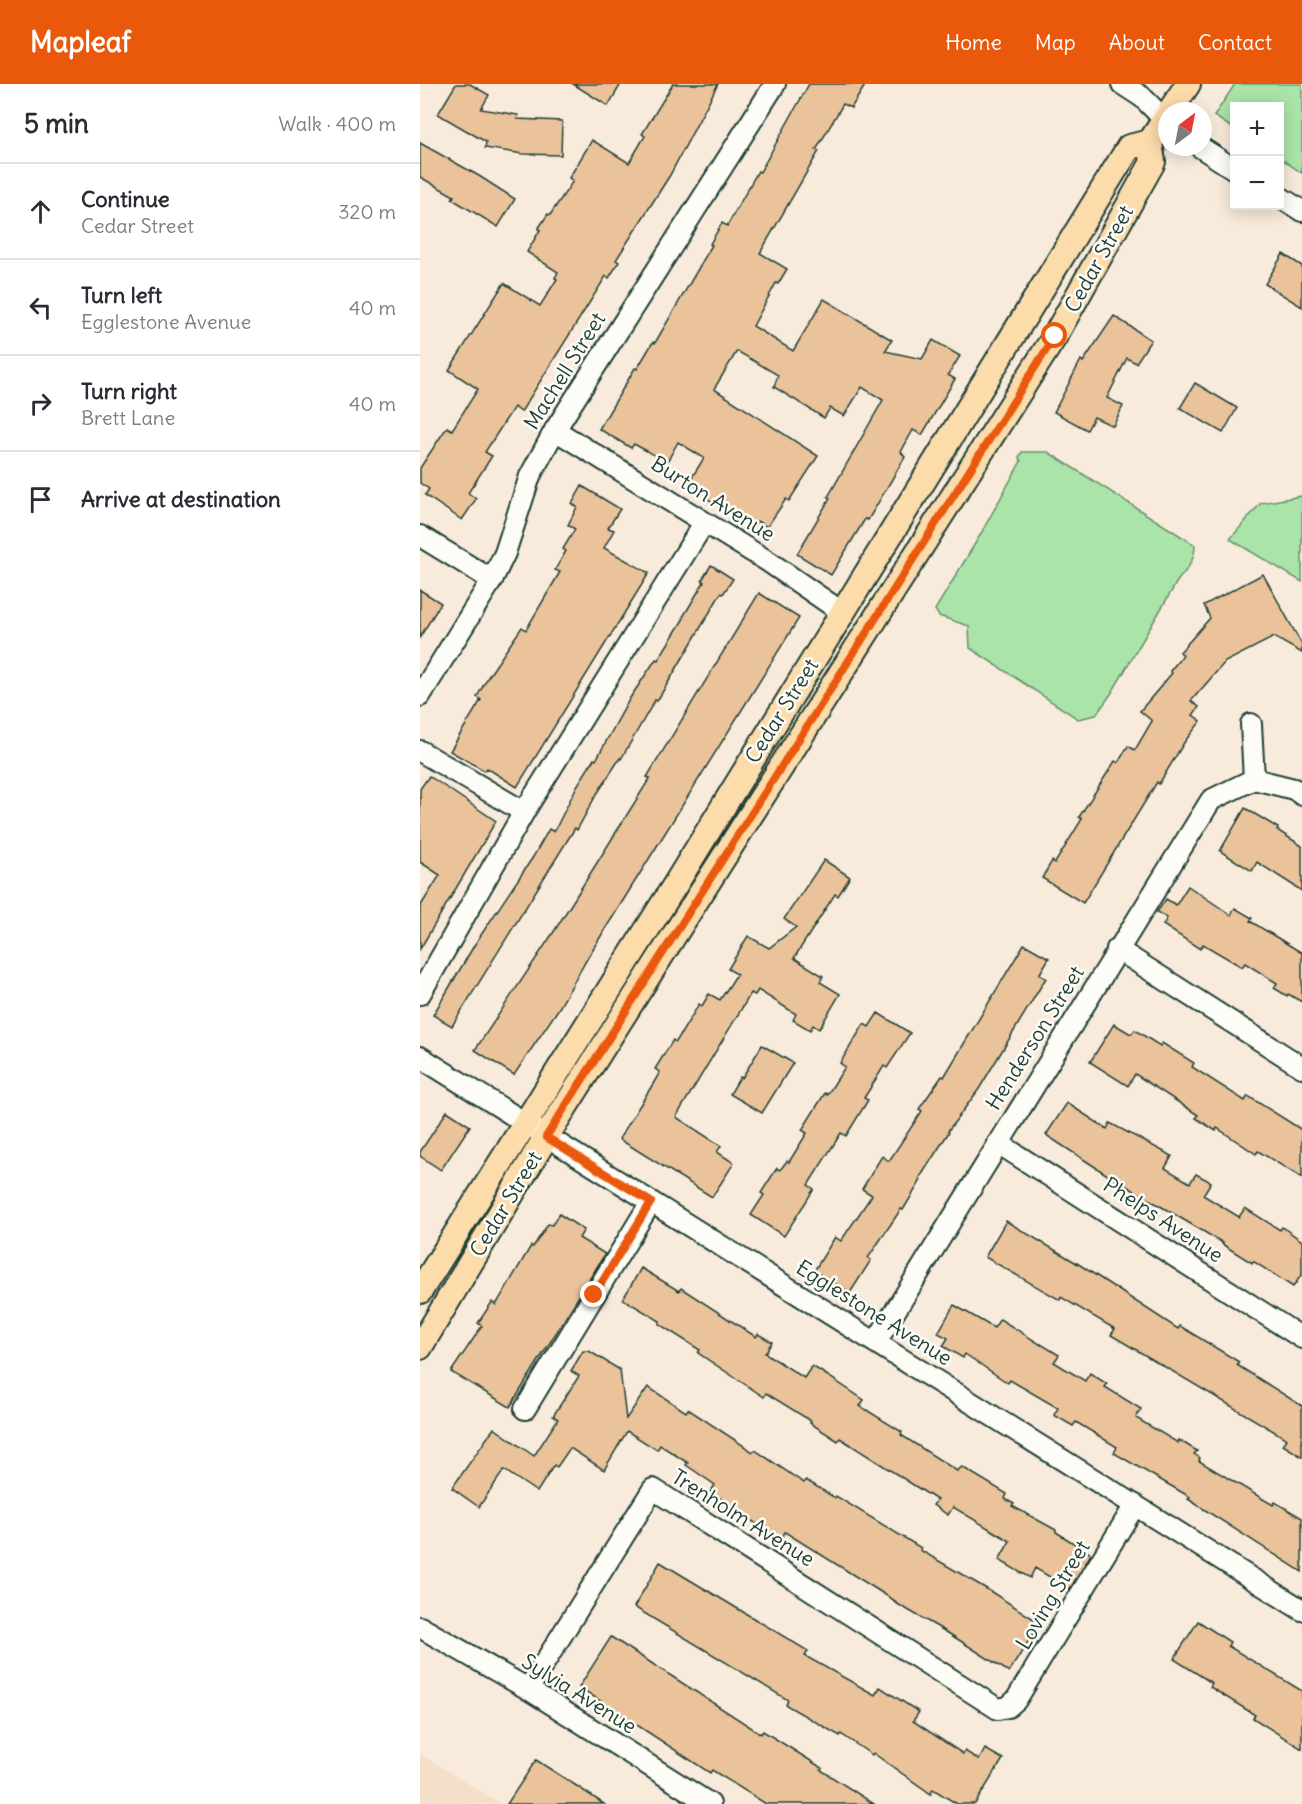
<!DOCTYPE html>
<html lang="en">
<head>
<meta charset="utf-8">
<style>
	:root { --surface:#fff; --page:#f7f7f7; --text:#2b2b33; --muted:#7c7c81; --line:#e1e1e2; --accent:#ea580c }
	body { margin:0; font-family:Delius,sans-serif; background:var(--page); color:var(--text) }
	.controls { position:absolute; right:18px; top:18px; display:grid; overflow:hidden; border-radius:0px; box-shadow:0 3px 15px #0003 }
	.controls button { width:54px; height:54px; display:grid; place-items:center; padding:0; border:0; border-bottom:2px solid var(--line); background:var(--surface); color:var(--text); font:30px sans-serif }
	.compass { position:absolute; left:738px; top:18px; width:54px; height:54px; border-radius:50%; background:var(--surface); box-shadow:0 3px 15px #0003; rotate:32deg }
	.stop { position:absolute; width:18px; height:18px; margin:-14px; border:4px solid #ea580c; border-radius:50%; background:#fff }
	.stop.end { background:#ea580c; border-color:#fff; box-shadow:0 2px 6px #0008 }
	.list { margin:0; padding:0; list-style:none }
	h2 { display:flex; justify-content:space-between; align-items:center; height:78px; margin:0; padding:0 24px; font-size:26px }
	h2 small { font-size:20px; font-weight:400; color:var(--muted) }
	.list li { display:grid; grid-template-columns:39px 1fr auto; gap:18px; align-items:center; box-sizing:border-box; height:96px; padding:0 24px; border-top:2px solid var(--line) }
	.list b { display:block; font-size:22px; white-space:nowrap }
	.list p { margin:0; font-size:20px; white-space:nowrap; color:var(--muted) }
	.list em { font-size:20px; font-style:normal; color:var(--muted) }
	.icon { flex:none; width:33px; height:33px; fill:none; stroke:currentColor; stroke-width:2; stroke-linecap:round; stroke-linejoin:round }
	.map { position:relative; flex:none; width:882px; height:1720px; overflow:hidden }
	header { display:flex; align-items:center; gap:36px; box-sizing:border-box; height:84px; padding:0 30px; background:var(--accent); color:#fff }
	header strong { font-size:28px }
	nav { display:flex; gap:33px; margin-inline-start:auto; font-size:21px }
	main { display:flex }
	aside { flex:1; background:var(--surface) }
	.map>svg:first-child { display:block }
</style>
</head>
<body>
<header>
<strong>Mapleaf</strong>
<nav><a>Home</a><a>Map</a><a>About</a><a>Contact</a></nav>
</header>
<main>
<aside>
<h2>5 min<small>Walk · 400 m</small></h2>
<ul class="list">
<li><svg class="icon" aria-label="ahead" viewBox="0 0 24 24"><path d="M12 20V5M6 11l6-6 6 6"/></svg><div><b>Continue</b><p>Cedar Street</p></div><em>320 m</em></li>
<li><svg class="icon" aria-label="left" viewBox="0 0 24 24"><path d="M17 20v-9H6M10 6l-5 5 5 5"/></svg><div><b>Turn left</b><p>Egglestone Avenue</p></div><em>40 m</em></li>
<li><svg class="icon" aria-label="right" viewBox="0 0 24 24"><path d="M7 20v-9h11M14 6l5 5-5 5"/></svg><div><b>Turn right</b><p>Brett Lane</p></div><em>40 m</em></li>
<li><svg class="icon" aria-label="arrive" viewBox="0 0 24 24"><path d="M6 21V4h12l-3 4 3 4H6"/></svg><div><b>Arrive at destination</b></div></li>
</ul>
</aside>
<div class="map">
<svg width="882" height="1720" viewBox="0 0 882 1720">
	<rect width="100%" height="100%" fill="#f8ebdb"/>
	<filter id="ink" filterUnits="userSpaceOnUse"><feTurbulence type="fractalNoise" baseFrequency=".0167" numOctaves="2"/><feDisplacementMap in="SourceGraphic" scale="12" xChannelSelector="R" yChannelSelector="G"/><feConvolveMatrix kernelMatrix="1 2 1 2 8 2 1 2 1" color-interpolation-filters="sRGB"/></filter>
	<g filter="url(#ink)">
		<!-- built -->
		<path fill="#f4dfc8" d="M0,1670L81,1720H0Z"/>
		<!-- green -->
		<g fill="#abe4a8" stroke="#65906e" stroke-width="1.5">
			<path d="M815,0H882V89L860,74V22H814V45L794,32Z"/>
			<path d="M602,368H628L775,461C775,476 767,486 758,496L691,610L676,631L658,635L550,564L549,542L519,532L515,526L559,453L601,377L599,373Z"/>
			<path d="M882,412V498L810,455L841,419Z"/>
		</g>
		<!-- building -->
		<g fill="#ebc39b" stroke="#1f3d34" stroke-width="1.5">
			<path d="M36,0H50L69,11L61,25L98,31L97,35L142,37L141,71L103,70L65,64L66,58L18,30Z"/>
			<path d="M153,0H201L188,22Z"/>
			<path d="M253,0H298L250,91L196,176L199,178L189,194L186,192L101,328L94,323L65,368L72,372L48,409L56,415L42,436L5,411L9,405L0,399V384L27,343L32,346L58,305L29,286L84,199L120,222L137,195L135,194L138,188L107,168L120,146L118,145L128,130L130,131L153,97L149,94L172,56L209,79L225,52L222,50Z"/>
			<path d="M389,0H446L431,24L423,20L396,66L399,67L340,169L367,185L358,200L356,199L333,242L373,267L404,215L472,256L465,267L502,275L513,256L540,272L528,291L535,295L502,351L493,346L481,368L485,373L448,436L445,435L411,491L377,470L410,414L408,413L463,316L442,303L424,332L410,324L404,334L354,303L358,291L317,267L294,305L398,372L369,417L366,415L347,443L337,437L334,442L284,413L287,408L269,398L284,374L258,358L247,378L214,360L211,364L179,345L215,284L217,285L233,258L235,259L292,161L290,160L302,139L307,142L338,87L340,88Z"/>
			<path d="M0,59L59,92L95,115L78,143L32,115L34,112L0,93Z"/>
			<path d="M863,170L882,182V223L845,200Z"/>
			<path d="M694,232L731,256L716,279L707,274L687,314L703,322L693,342L674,333L667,346L634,328L661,276L663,278Z"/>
			<path d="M775,299L817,324L803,349L760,324Z"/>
			<path d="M162,402L200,425L188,444L194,446L184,464L229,489L97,703L67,684L65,687L30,667L61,616L57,613L68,593L102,543L106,546L140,488L135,486L146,467L143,465L155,445L148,441L157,423L152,420Z"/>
			<path d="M291,481L313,495L303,510L301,509L255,587L237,617L235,616L201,675L200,674L175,713L157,746L155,744L32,942L13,931L55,860L113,773L129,745L134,748L157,702L174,675L176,676L210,614L236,575L238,576L264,534L263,533L284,498L282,496Z"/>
			<path d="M843,490L882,561V569L854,553L805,578L771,617L779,623L773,631L781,637L765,657L739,700L737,698L663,819L622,794L632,777L635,779L662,735L659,733L695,677L698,679L708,662L715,666L732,637L720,627L752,589L750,587L763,571L760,568L790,534L784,521Z"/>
			<path d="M0,506L21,519L0,553Z"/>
			<path d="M339,509L379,534L171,868L139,924L94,991L55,966L135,846L230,694L227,693Z"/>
			<path d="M9,692L76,737L0,865V823L20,791L0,778V705Z"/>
			<path d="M825,724L858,744L857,746L882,762V807L837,778L832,787L800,767Z"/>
			<path d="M404,776L430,793L418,812L415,810L374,874L403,892L400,898L420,910L399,945L393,941L390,946L373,936L376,930L338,906L335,911L331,909L256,1033L301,1062L297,1068L314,1079L292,1113L199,1055L233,1000L240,988L235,985L253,956L256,958L279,920L282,922L289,910L300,916L317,890L308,885L328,852L349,864L376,843L364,835Z"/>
			<path d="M768,802L811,831L815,824L832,834L830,837L882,869V918L868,910L867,912L854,904L857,899L825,879L822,883L783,860L780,865L743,841L747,834L737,828L746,815L756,821Z"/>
			<path d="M604,860L629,874L619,891L626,894L559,1005L528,1047L529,1048L499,1095L501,1096L483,1126L481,1125L448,1174L451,1176L430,1209L394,1187L415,1153L421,1157L452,1111L442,1105L462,1072L469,1077L502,1027L499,1025L522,992L524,993Z"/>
			<path d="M458,929L490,949L467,984L464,982L444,1014L448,1016L426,1052L421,1049L388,1101L394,1105L364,1152L331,1131L344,1111L341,1109L357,1084L360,1086L367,1077L369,1078L387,1049L382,1046L405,1009L407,1011L425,983L420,979L444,940L449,943Z"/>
			<path d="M694,940L711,950L715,946L740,962L742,959L774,979L772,983L825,1017L828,1012L882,1046V1094L838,1067L836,1070L797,1044L796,1047L776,1034L778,1031L715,990L708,1002L670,978Z"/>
			<path d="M342,961L373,979L342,1029L310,1010L320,993L322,994Z"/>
			<path d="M647,1019L687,1045L690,1039L752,1072L745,1084L770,1099L776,1090L791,1098L783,1111L819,1133L825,1124L860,1146L862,1143L882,1157V1190L873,1203L833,1177L832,1179L802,1160L803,1159L686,1090L626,1051Z"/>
			<path d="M27,1027L50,1042L21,1086L0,1072V1068Z"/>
			<path d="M139,1130L164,1146L159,1154L185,1170L90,1323L31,1288L62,1242L58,1239L72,1218L76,1221L111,1162L113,1163L128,1140L132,1141Z"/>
			<path d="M586,1137L660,1181L758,1245L760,1242L819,1278L817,1281L882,1322V1373L863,1361L867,1355L691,1251L695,1245L641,1213L640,1216L565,1173Z"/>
			<path d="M221,1184L259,1207L261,1204L336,1253L338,1250L352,1258L345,1269L384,1294L392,1282L408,1292L444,1316L440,1322L482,1348L481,1351L537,1387L542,1383L587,1410L585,1415L594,1420L592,1422L636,1446V1448L671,1470L650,1505L615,1484L610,1494L579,1476L590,1457L533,1423L528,1431L513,1421L517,1416L420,1354L418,1357L390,1339L391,1337L346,1309L344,1313L278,1269L280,1266L239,1240L240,1237L203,1215Z"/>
			<path d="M534,1221L574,1244L580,1235L621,1261V1260L639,1271L634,1278L665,1297L670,1289L687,1300L685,1303L721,1325L716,1334L758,1359L759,1356L777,1367L774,1370L780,1374L779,1377L853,1421L855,1418L882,1434V1488L768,1415L770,1413L694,1369L697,1363L656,1338L653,1342L634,1331L638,1324L590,1296L588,1299L545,1270L543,1274L523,1262L528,1254L518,1249Z"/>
			<path d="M163,1267H169L200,1286L206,1335L228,1303L266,1328L268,1325L333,1368L335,1366L384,1399L386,1396L415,1414L416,1412L501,1464L500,1466L565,1504L620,1539L589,1588L528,1549L474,1518L475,1517L365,1448L361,1455L319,1429L320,1427L290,1408L295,1401L266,1381L268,1379L240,1361L237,1366L207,1347L184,1386L150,1364L137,1383L134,1381L117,1408L84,1386L59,1423L32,1404L74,1344L114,1372L138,1335L133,1332L159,1292L151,1287Z"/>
			<path d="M240,1478L388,1567L385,1572L455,1611L460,1603L499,1628L493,1637L543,1670L545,1667L559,1676L565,1665L583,1675L555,1720H537L513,1705L511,1710L453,1669L452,1671L421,1650L420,1652L366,1621L368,1616L214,1523Z"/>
			<path d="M778,1537L810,1558L808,1562L882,1607V1665L833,1634L835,1631L790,1603L792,1599L754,1575Z"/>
			<path d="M191,1553L341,1650L343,1647L375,1667L402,1684L401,1686L454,1720H346L292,1686L290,1689L159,1603Z"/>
			<path d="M116,1676L155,1701L184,1720H87Z"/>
		</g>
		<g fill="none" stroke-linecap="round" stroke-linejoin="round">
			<defs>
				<g id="minor">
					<path d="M702,0L722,13L747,38"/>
					<path d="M780,63L814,85"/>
					<path d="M860,113L882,127"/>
					<path d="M135,346L349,478L423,529"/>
					<path d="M0,452L72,496"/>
					<path d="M0,612L72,496L85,469L110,392L135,346L355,0"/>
					<path d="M831,640L834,695"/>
					<path d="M0,667L104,728"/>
					<path d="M834,695L874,705L882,711"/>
					<path d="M697,865L882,983"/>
					<path d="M0,910L104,728L284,439"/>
					<path d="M0,973L882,1526"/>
					<path d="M578,1059L882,1254"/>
					<path d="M456,1258L791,716L834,695"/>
					<path d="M105,1325L231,1118"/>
					<path d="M0,1543L108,1605L290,1720"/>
					<path d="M108,1605L233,1405L578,1625L588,1623L596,1616L715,1421"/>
				</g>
				<g id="major">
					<path d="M750,27L768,0"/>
					<path d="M0,1207L255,801L709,63L730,58L747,32"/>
					<path d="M0,1263L126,1053L635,252L733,78L730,58"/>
				</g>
			</defs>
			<!-- minor casing -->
			<use href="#minor" stroke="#1f3d34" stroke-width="24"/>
			<!-- major casing -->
			<use href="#major" stroke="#1f3d34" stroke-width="28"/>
			<!-- minor -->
			<use href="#minor" stroke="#fdfcf7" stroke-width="20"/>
			<!-- major -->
			<use href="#major" stroke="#fddcac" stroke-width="24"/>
		</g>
	</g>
	<g fill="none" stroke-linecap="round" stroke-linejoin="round" filter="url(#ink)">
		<!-- route -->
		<path stroke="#ea580c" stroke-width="8" d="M174,1211L231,1118L126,1053L635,252"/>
	</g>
	<g text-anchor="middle" stroke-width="5" stroke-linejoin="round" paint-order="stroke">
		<!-- street labels -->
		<g font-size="21" fill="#1f3d34" stroke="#fdfcf7">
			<text transform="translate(679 175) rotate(-61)" y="7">Cedar Street</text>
			<text transform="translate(145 287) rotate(-58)" y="7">Machell Street</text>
			<text transform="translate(293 415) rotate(32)" y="7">Burton Avenue</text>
			<text transform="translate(362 627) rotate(-58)" y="7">Cedar Street</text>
			<text transform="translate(615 954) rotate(-58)" y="7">Henderson Street</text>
			<text transform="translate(86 1120) rotate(-59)" y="7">Cedar Street</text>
			<text transform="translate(743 1136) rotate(33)" y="7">Phelps Avenue</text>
			<text transform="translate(454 1229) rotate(32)" y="7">Egglestone Avenue</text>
			<text transform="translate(323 1434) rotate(32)" y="7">Trenholm Avenue</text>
			<text transform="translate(633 1511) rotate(-59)" y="7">Loving Street</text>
			<text transform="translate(159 1610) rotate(32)" y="7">Sylvia Avenue</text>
		</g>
	</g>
</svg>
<div class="controls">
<button>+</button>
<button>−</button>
</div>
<svg class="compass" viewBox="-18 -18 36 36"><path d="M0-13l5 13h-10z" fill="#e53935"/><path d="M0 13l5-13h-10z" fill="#7c7c81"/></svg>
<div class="stop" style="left:635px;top:252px"></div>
<div class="stop end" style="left:174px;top:1211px"></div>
</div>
</main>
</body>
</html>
